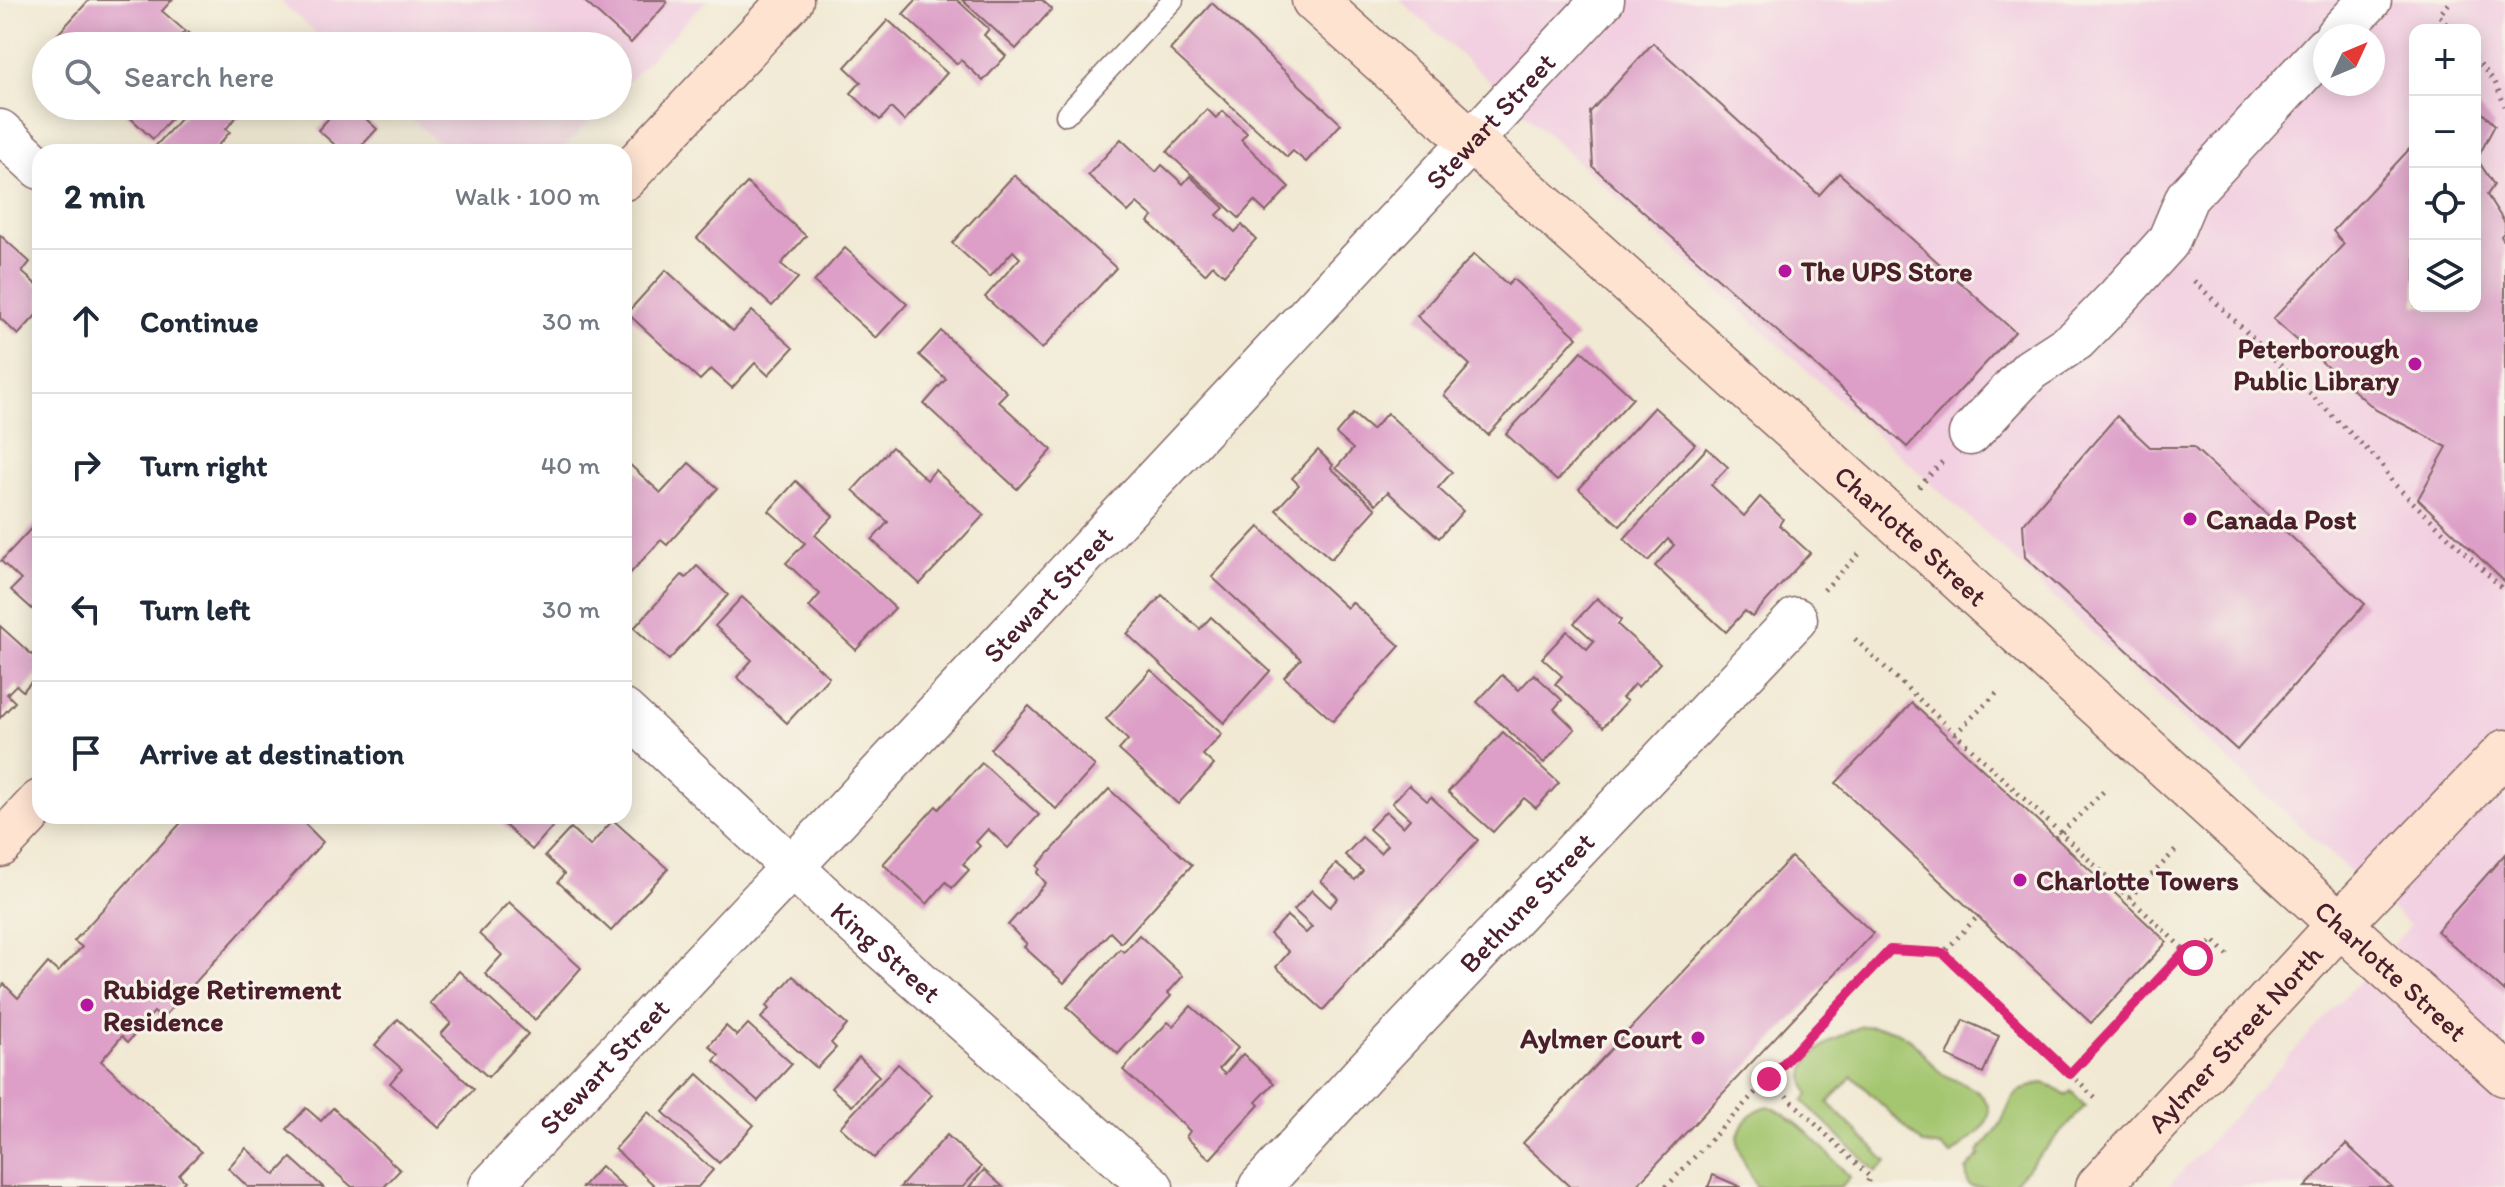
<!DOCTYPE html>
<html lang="en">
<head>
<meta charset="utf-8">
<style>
	:root { --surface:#fff; --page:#f6f6f7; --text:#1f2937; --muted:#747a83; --line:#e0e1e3 }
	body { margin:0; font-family:Itim,sans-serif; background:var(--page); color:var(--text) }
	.controls { position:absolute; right:24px; top:24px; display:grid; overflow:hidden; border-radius:16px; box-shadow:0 4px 20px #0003 }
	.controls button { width:72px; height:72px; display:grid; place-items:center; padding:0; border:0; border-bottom:2px solid var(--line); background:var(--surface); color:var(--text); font:40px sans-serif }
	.compass { position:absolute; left:2313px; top:24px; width:72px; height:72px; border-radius:50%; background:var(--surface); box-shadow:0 4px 20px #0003; rotate:46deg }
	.stop { position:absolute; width:24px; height:24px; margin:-18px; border:6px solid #db2777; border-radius:50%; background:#fff }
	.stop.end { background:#db2777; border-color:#fff; box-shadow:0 2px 8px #0008 }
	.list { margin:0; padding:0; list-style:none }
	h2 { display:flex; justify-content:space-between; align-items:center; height:104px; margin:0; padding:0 32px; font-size:34px }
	h2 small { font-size:26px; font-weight:400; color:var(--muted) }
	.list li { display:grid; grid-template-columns:52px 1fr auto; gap:24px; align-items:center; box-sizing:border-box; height:144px; padding:0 32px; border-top:2px solid var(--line) }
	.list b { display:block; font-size:30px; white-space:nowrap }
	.list em { font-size:26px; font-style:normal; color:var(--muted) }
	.icon { flex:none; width:44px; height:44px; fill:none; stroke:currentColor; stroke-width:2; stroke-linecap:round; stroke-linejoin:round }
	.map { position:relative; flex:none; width:2505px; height:1187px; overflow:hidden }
	.search { position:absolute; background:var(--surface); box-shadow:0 4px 20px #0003; left:32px; top:32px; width:600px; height:88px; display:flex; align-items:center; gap:20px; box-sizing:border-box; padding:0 28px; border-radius:44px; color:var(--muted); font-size:30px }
	.panel { position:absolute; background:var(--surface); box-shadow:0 4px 20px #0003; left:32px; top:144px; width:600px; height:680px; border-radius:24px }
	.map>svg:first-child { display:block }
</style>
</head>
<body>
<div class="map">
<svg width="2505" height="1187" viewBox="0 0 2505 1187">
	<rect width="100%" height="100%" fill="#f7f3e8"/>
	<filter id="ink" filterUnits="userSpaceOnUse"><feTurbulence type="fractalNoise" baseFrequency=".0125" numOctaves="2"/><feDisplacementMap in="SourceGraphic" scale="16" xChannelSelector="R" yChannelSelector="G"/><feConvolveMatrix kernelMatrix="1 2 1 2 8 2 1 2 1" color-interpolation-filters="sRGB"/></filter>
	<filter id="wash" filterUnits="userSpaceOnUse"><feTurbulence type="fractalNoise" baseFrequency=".006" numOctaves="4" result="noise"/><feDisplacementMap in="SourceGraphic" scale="32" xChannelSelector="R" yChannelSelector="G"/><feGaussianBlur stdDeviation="1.8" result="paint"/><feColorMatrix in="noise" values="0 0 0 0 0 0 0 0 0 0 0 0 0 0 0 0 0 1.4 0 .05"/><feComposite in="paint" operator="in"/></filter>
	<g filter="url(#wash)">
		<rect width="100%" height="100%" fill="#f1e9d3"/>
		<!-- built -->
		<g fill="#f2cfe1" fill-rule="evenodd">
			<path d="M279,0H707L618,92V46H330Z"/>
			<path d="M1400,0H2505V1187H2168L2410,926L2196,731L1991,538ZM2415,30H2475V306H2415ZM2325,36H2373V84H2325Z"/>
			<path d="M397,106H604L559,152H448Z"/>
		</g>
		<!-- green -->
		<g fill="#a4c66f" stroke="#77724d" stroke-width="2">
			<path d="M1862,1026C1877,1027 1891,1027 1904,1035C1921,1044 1927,1064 1943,1074C1958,1083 1989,1090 1989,1112C1989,1130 1962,1144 1951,1155L1942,1147L1923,1144L1852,1076L1828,1103L1887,1162L1876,1172L1803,1101L1809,1094C1789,1057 1836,1037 1862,1026Z"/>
			<path d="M2042,1083L2052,1086L2066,1096L2071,1091L2085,1106L2010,1187H1972L1968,1184L1966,1170L1980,1155L1978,1152C1986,1142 1996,1133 2002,1121C2015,1093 2010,1093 2042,1083Z"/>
			<path d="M1768,1106C1802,1120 1826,1153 1850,1177L1841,1187H1756C1752,1173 1739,1158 1738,1144C1736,1126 1752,1110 1768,1106Z"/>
		</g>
		<g id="blocks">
			<!-- building -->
			<g fill="#dd9ec7">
				<path d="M89,0H172L162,11L185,31L171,46H136L132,43L130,46H47Z"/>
				<path d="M583,0H665L667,3L631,43Z"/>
				<path d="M916,0H957L989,29L984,35L1006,56L983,81L961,60L957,64L903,14Z"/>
				<path d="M962,0H1042L1052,9L1016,49Z"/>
				<path d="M1212,3L1341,124L1306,162L1293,151L1287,157L1170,50Z"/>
				<path d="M888,20L947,73L904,121L891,108L880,120L851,93L861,82L845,67Z"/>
				<path d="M188,32L200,42L197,46H175Z"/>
				<path d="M1653,43L1819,195L1839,173L2015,332L1907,447L1593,167L1590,112Z"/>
				<path d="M126,106H182L153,139L122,110Z"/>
				<path d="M192,106H235L232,110L238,115L226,129L230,132L212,152H150Z"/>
				<path d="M340,106H352L377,129L356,152H343L318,130Z"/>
				<path d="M2475,106L2495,125L2477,159L2494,185L2487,195L2505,223V231L2501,236L2505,243V582L2418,499L2447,447L2376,410L2273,319L2344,244L2333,231L2415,143V306H2475Z"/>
				<path d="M1207,109L1216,118L1223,111L1247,133L1241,140L1289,187L1266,212L1254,201L1239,218L1167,152Z"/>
				<path d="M1121,139L1156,172L1162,165L1183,184L1190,176L1224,208L1217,215L1235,232L1242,225L1256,239L1224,275L1213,265L1205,274L1148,222L1153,217L1137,203L1128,212L1088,175Z"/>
				<path d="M1014,175L1116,268L1042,349L985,297L1020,258L1013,251L990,277L952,243Z"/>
				<path d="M747,183L806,236L781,264L798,278L772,306L697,238Z"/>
				<path d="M0,235L30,262L22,272L40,288V311L18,335L0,318Z"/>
				<path d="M845,248L907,304L876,338L814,282Z"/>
				<path d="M1474,254L1508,285L1513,279L1577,337L1488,435L1444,395L1470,365L1417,316Z"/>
				<path d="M666,270L733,331L752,311L793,348L768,375L755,363L732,388L711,369L700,380L627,313Z"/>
				<path d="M941,331L1007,392L998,401L1052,450L1017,489L924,404L946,379L919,355Z"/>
				<path d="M1582,351L1633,398L1557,481L1506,434Z"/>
				<path d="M1654,407L1695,444L1620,526L1579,489Z"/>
				<path d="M1387,413L1452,472L1438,488L1463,511L1439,538L1388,492L1376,504L1336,468L1353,449L1336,434L1353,414L1372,430Z"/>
				<path d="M2117,416L2150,447H2193L2365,604L2237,750L2025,557L2023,524Z"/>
				<path d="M892,447L927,480L935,470L984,515L920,584L872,540L888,522L853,490Z"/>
				<path d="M1707,448L1728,467L1711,485L1744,516L1760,497L1783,519L1779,525L1810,553L1752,617L1745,611L1726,632L1655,566L1674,545L1668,539L1648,561L1624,539Z"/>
				<path d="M1318,450L1333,465L1331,468L1376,509L1331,559L1276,510L1299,485L1292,478Z"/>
				<path d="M628,463L661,493L689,463L718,488L667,545L661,540L624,580V468Z"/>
				<path d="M796,481L833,516L815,535L895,608L856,650L809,607L820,594L786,563L805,543L769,511Z"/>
				<path d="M38,521L40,523V616L11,590L21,580L1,561Z"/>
				<path d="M1259,527L1347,608L1352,602L1400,646L1333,721L1284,677L1301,659L1212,577Z"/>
				<path d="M697,566L728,595L669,660L634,628L682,575L686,578Z"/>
				<path d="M1162,595L1200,629L1211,617L1270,671L1224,723L1127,634Z"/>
				<path d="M742,597L829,677L787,723L737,677L752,660L715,626Z"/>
				<path d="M1597,598L1621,620L1618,625L1660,663L1638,687L1634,684L1622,698L1627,701L1603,727L1555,684L1562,676L1542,658L1567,631L1587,649L1594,641L1574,623Z"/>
				<path d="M0,626L40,662V672L23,691L16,685L7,694L15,702L0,718Z"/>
				<path d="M1151,670L1222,734L1203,755L1214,765L1178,804L1119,750L1128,740L1106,719Z"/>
				<path d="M1534,674L1562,700L1554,709L1575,729L1544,763L1477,702L1502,675L1519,690Z"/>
				<path d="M1912,703L2167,942L2091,1023L1836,783Z"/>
				<path d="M1029,706L1095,766L1056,809L990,749Z"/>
				<path d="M1503,732L1559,783L1536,808L1524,798L1493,832L1448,792Z"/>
				<path d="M982,763L1039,815L1008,848L988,829L976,842L980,846L963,864L969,870L952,888L946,882L927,904L883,864L936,806L939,809Z"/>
				<path d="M1409,785L1427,801L1431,797L1478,840L1323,1010L1276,967L1289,952L1270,934L1287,916L1306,933L1312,927L1294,910L1312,890L1330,907L1338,898L1321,881L1336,864L1355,880L1363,871L1345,855L1362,837L1380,853L1387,845L1369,829L1386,811L1403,827L1410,819L1392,803Z"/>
				<path d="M1109,789L1192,865L1121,943L1110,932L1064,983L1024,947L1027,944L1008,925L1046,883L1037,873L1040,869L1037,866Z"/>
				<path d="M187,816H303L300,819L323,842L162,1019L154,1012L128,1042L122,1036L101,1061L201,1152L179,1175L185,1181L179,1187H0V989L4,984L18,998L48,963L58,972L82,947L74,941Z"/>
				<path d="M495,816H562L532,850Z"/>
				<path d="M613,820L668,869L611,931L558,882L564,874L545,856L571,828L590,846Z"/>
				<path d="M2505,854V992L2437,931Z"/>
				<path d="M1791,857L1873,933L1635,1187H1570L1523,1143Z"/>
				<path d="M509,902L581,968L535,1020L485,974L502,955L479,934Z"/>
				<path d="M1139,935L1183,976L1168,993L1171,996L1118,1054L1067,1007L1120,949L1124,952Z"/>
				<path d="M459,971L528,1034L488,1077L441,1034L451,1023L430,1003Z"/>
				<path d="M793,976L847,1025L831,1043L836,1048L817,1068L761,1018L769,1009L766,1006Z"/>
				<path d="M1191,1006L1238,1048L1219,1069L1225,1074L1243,1054L1274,1083L1256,1102L1259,1105L1210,1159L1186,1137L1190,1131L1123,1070L1168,1022L1173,1026Z"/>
				<path d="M398,1019L474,1089L439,1128L390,1083L402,1069L375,1045Z"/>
				<path d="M1963,1020L1999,1036L1983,1073L1947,1056Z"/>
				<path d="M748,1024L792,1064L758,1101L714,1061L719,1055L709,1046L726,1026L737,1036Z"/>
				<path d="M859,1057L879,1076L852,1106L831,1088Z"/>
				<path d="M898,1064L932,1095L874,1158L840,1127Z"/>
				<path d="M698,1074L754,1125L719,1163L663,1112Z"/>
				<path d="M306,1108L321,1121L333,1108L400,1170L384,1187H352L287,1129Z"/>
				<path d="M648,1112L713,1170L698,1187H656L615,1149Z"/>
				<path d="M947,1135L981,1167L963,1187H900Z"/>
				<path d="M2346,1144L2392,1187H2305Z"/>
				<path d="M246,1148L275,1175L291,1158L323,1187H248L228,1168Z"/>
				<path d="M601,1166L624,1187H582Z"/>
				<path d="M984,1170L1003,1187H969Z"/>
				<path d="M1713,1175L1741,1187H1708Z"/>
			</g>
		</g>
	</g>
	<g filter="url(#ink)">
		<use href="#blocks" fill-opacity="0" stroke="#846666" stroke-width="2"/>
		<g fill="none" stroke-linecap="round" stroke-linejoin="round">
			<defs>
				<path id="lane" d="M1066,115L1173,0"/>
				<g id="street">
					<path d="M2336,36L2370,0"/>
					<path d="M0,131L40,168"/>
					<path d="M1970,434L2030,370L2076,340L2118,297L2168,242L2187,197L2325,48"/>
					<path id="s1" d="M624,711L833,905L1152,1187"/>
					<path id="s2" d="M490,1187L844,812L1603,0"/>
					<path id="s3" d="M1260,1187L1363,1074L1796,619"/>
				</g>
				<g id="secondary">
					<path id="s4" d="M1314,0L1913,537L2505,1074"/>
					<path d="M624,178L791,0"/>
					<path d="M0,845L40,802"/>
					<path id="s5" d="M2098,1187L2340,924L2505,752"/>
				</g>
			</defs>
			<!-- lane casing -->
			<use href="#lane" stroke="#846666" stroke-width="23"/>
			<!-- street casing -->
			<use href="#street" stroke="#846666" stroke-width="45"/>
			<!-- secondary casing -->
			<use href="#secondary" stroke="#846666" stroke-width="47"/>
			<!-- path -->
			<g stroke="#846666" stroke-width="5" stroke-dasharray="2 6" stroke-linecap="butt">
				<path d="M2451,30L2439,15L2452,0"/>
				<path d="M2475,58L2495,82L2505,106"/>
				<path d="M2194,281L2381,463L2393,483L2505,591"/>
				<path d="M1919,487L1942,462"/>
				<path d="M1824,590L1862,551"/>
				<path d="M1855,639L2194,959L2213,940L2229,956"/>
				<path d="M1955,734L2000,690"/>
				<path d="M2056,838L2107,788"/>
				<path d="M2129,898L2176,850"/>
				<path d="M1943,953L2096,1099"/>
				<path d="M2070,1074L2185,951"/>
				<path d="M1769,1079L1870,1177L1865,1187"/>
				<path d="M1666,1187L1890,950L1943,953L1978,916"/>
			</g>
			<!-- lane -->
			<use href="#lane" stroke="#fff" stroke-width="20"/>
			<!-- street -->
			<use href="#street" stroke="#fff" stroke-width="42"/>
			<!-- secondary -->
			<use href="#secondary" stroke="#fee3d1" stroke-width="44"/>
		</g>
	</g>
	<g fill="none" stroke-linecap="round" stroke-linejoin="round" filter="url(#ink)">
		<!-- route -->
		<path stroke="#db2777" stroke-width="10" d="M1769,1079L1890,950L1943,953L2070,1074L2185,951L2195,958"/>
	</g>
	<!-- markers -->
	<g fill="#b5179e" stroke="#f7f3e8" stroke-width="3">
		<circle cx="1785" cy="271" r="8"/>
		<circle cx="2415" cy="364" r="8"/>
		<circle cx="2190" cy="519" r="8"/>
		<circle cx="2020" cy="880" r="8"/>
		<circle cx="87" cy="1005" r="8"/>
		<circle cx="1698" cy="1038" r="8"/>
	</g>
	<g text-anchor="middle" stroke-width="6" stroke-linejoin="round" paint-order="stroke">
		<!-- street labels -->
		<g font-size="28" fill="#4a1f2b" stroke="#f7f3e8">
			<text dy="10" stroke="none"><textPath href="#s2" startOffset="1462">Stewart Street</textPath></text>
			<text dy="10" stroke="none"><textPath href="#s4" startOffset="802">Charlotte Street</textPath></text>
			<text dy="10" stroke="none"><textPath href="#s2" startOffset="814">Stewart Street</textPath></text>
			<text dy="10" stroke="none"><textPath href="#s3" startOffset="390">Bethune Street</textPath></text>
			<text dy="10" stroke="none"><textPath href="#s1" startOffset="356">King Street</textPath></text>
			<text dy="10" stroke="none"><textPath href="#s4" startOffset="1450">Charlotte Street</textPath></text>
			<text dy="10" stroke="none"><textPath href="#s5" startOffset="202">Aylmer Street North</textPath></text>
			<text dy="10" stroke="none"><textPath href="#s2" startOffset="166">Stewart Street</textPath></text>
		</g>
		<!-- poi labels -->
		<g font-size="28" font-weight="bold" fill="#4a1f2b" stroke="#f7f3e8" text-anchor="start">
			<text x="1801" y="281">The UPS Store</text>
			<text x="2399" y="358" text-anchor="end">Peterborough<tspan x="2399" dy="32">Public Library</tspan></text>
			<text x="2206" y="529">Canada Post</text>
			<text x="2036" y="890">Charlotte Towers</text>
			<text x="103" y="999">Rubidge Retirement<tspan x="103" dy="32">Residence</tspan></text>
			<text x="1682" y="1048" text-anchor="end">Aylmer Court</text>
		</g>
	</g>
</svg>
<div class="controls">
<button>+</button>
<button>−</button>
<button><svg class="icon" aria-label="locate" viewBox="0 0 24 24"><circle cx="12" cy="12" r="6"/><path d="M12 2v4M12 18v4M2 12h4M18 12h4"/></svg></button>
<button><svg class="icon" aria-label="layers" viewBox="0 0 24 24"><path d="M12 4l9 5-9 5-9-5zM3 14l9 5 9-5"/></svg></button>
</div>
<svg class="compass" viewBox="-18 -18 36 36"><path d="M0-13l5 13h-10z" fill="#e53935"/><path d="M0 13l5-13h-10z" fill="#747a83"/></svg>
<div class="stop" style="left:2195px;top:958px"></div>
<div class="stop end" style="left:1769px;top:1079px"></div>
<div class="search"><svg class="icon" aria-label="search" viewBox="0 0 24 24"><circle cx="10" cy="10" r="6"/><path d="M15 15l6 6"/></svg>Search here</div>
<section class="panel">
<h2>2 min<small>Walk · 100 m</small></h2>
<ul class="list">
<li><svg class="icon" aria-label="ahead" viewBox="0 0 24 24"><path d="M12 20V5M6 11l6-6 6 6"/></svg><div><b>Continue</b></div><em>30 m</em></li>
<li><svg class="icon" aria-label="right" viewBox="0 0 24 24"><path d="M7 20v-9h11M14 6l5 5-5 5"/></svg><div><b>Turn right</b></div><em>40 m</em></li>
<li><svg class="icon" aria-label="left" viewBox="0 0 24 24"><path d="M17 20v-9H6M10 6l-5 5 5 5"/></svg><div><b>Turn left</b></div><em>30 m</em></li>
<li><svg class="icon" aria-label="arrive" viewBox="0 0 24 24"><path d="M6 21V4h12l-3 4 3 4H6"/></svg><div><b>Arrive at destination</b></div></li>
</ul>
</section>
</div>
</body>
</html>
